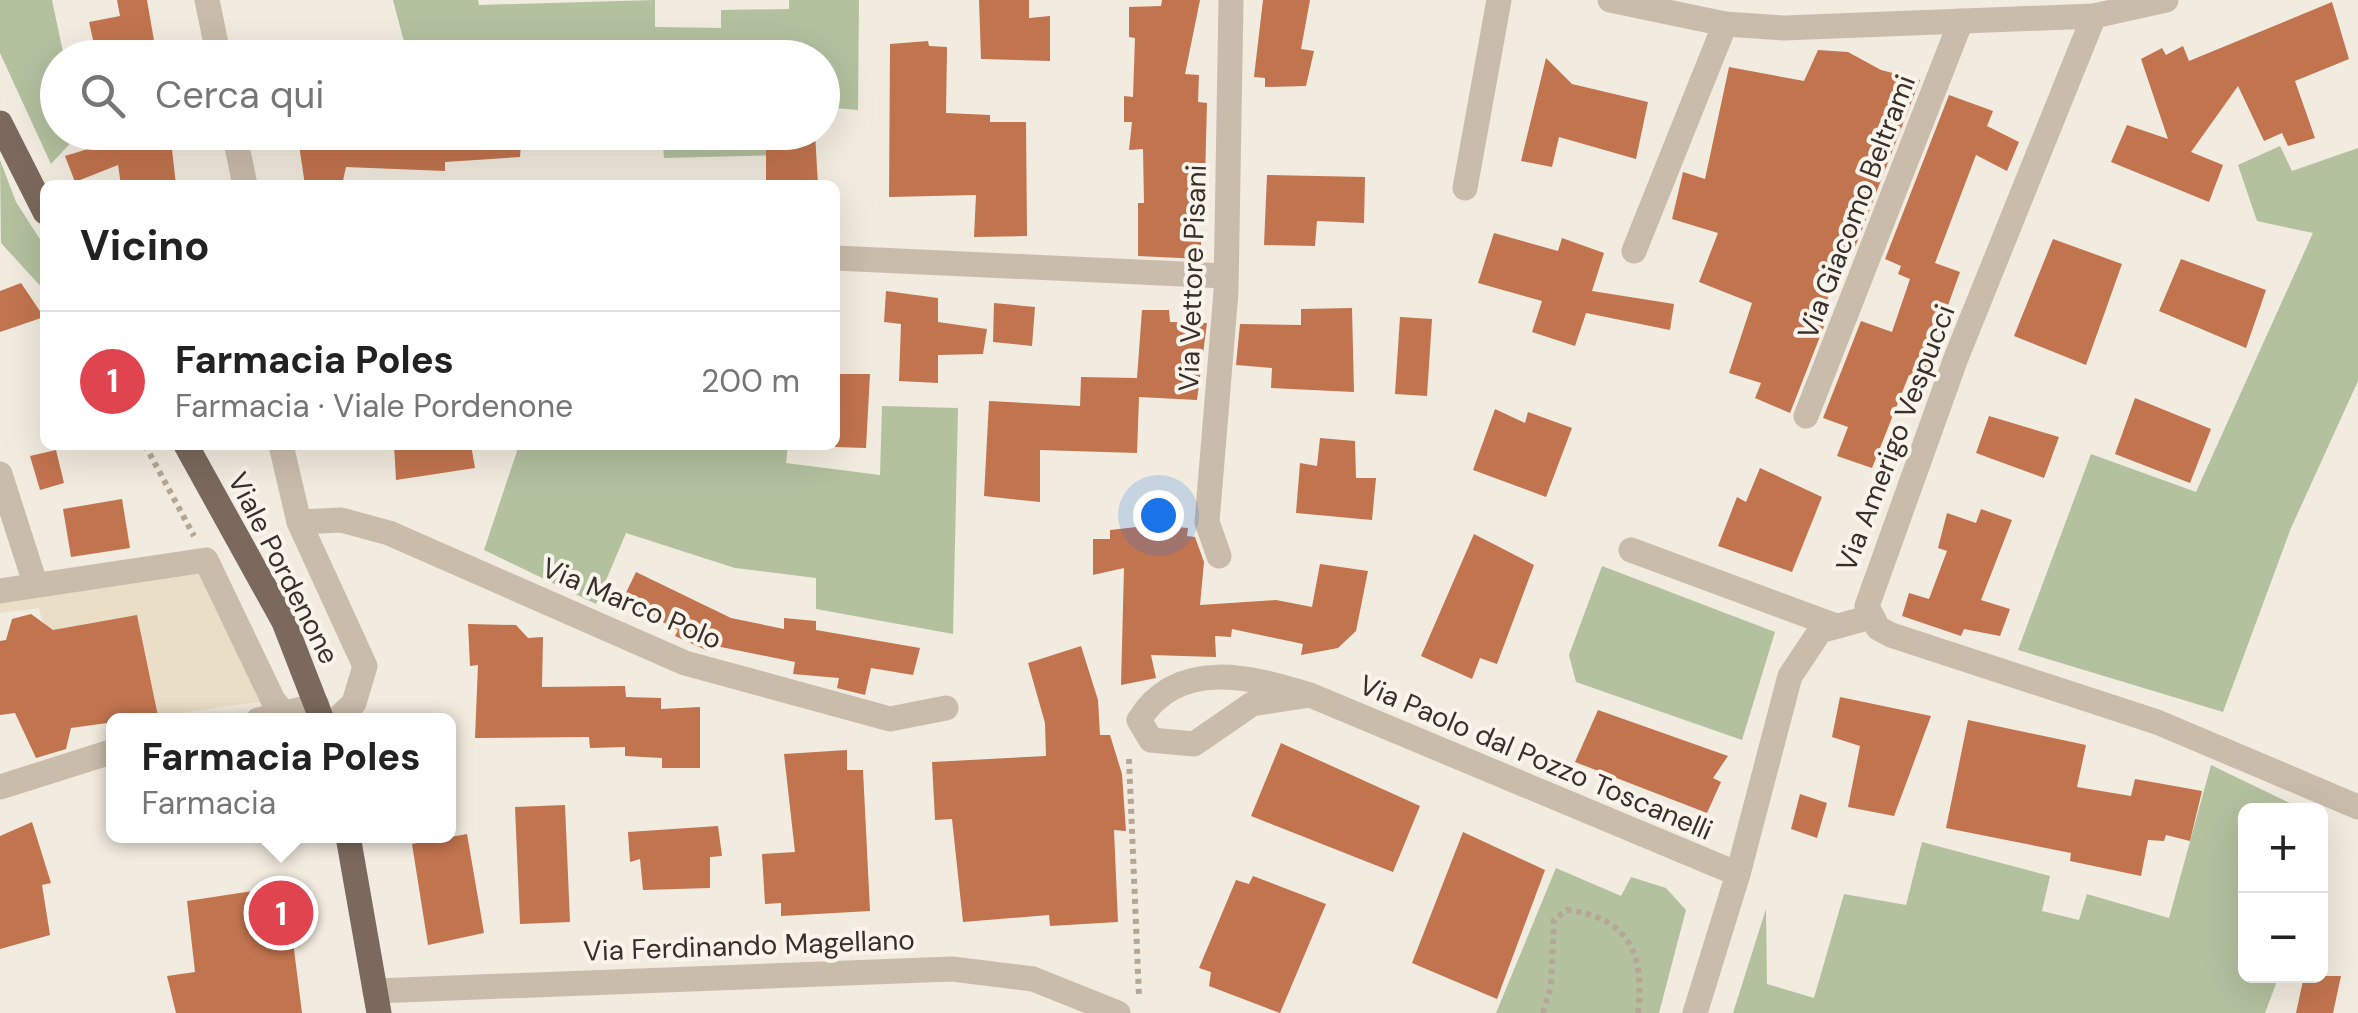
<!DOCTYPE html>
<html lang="it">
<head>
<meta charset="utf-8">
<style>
	:root { --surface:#fff; --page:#f6f6f6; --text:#222; --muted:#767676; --line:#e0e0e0; --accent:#215059 }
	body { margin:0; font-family:"DM Sans",sans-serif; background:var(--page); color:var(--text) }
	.controls { position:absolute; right:30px; bottom:30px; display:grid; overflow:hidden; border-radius:15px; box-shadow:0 10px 40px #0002 }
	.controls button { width:90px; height:90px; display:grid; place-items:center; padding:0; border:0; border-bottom:2px solid var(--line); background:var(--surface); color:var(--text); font:50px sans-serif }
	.you { position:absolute; left:1158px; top:515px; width:35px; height:35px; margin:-25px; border:8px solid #fff; border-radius:50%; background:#1a73e8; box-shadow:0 0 0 15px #1a73e833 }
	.badge { display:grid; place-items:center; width:65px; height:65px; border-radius:50%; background:var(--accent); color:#fff; font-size:32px; font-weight:700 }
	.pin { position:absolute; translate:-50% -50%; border:5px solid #fff; box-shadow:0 2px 10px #0006 }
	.popup { position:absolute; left:106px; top:713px; width:350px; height:130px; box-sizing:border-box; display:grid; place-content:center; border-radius:15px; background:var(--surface); filter:drop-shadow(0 2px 8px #0005); font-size:32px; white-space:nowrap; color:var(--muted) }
	.popup b { font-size:38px; color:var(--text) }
	.popup::after { content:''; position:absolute; left:50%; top:100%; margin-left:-20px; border:20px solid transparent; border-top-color:var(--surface) }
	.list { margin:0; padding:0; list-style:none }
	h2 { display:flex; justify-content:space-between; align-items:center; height:130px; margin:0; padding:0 40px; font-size:42px }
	h2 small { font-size:32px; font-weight:400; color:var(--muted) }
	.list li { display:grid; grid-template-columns:65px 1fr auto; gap:30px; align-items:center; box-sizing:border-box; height:140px; padding:0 40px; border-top:2px solid var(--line) }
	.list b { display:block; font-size:38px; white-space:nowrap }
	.list p { margin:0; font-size:32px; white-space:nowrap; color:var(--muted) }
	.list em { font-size:32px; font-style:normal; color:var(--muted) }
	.icon { flex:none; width:55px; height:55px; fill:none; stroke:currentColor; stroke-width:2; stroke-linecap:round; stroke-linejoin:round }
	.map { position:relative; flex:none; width:2358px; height:1013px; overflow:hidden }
	.search { position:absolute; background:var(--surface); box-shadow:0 10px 40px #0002; left:40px; top:40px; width:800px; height:110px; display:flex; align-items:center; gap:25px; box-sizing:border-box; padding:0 35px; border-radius:55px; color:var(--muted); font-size:38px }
	.panel { position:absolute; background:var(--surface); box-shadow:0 10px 40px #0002; left:40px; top:180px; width:800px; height:270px; border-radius:15px }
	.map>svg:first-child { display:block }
</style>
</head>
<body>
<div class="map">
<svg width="2358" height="1013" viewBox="0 0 2358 1013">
	<rect width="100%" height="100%" fill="#f2ebdf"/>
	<!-- green -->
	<g fill="#b3c19f">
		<path d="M0,0H52L64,57L58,58V132L78,135L51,164L0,53Z"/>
		<path d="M393,0H478L479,5L655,0V27L721,28V10L789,9V0H859L858,110L823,107L822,58L408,57Z"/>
		<path d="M662,133H785L787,155L664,158Z"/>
		<path d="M2280,146L2292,171L2358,148V381L2291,528L2223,712L2018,650L2091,454L2196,492L2313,233L2257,221L2238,165Z"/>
		<path d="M0,160L16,202L45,247V291L1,243Z"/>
		<path d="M882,406L958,408L953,634L816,609V578L735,568L626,533L596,604L484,550L519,445H788L786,463L880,475Z"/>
		<path d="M1602,566L1775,632L1742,740L1576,682L1569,655Z"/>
		<path d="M2211,765L2304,810H2246V976H2279L2265,1013H1733L1766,909L1767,984L1814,998L1844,894L1906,905L1922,842L2050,876L2042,911L2079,920L2087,894L2169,918Z"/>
		<path d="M1556,868L1621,896L1631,877L1666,888L1686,910L1659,1013H1496Z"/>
	</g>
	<!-- plaza -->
	<path fill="#eadec7" d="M206,560L273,700L158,716L137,616L45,632L39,608L0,613V591Z"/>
	<!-- building -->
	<g fill="#c2744e">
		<path d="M117,0H147L157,58H97L89,22L120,16Z"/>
		<path d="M979,0H1029V18L1050,16V61L981,59Z"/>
		<path d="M1162,0H1200L1185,74L1199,75L1198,102L1207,103L1205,181H1195L1193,234H1201V259L1138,256V203H1144L1143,149L1129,150L1132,122H1124V96L1133,97L1135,38L1129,37V7L1161,6Z"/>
		<path d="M1263,0H1310L1301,49L1314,51L1306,86L1265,87V78L1254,77Z"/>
		<path d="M2332,2L2349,59L2295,81L2315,138L2288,146L2282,133L2264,141L2238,86L2191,152L2223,165L2209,202L2111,162L2127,125L2168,139L2141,59L2162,48L2166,55L2183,46L2189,61Z"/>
		<path d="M928,41L929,46L947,47L946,113L990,115V122H1026L1027,236L974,237L976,195L889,197L890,44Z"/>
		<path d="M1818,50L1848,52L1881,70L1920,80L1854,250L1847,247L1826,303L1832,306L1790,413L1755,398L1761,383L1729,373L1752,303L1699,282L1718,233L1672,219L1683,172L1705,179L1729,67L1804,81Z"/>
		<path d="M1546,58L1572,84L1648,102L1636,159L1559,137L1552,167L1521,161Z"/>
		<path d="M1949,95L1993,111L1987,126L2019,142L2007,171L1976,155L1935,263L1960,272L1934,344L1940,347L1928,382L1909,375L1872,468L1837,456L1848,427L1823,418L1861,321L1892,332L1910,279L1898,274L1901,266L1885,259Z"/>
		<path d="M143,132H170L176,185H121L118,165L75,182L65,156Z"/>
		<path d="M297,132H449L521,143L520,157L445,162V171L346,167L342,185H305Z"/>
		<path d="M815,133L818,185H766V134Z"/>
		<path d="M1267,175L1365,177L1364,223L1317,221L1315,246L1264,245Z"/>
		<path d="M1494,233L1558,251L1562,238L1604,253L1592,291L1674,304L1670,330L1586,313L1575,346L1532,332L1542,301L1478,283Z"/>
		<path d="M2053,239L2122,264L2086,365L2014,336Z"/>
		<path d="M2181,259L2266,290L2246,348L2159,311Z"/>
		<path d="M21,283L44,317L0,332V291Z"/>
		<path d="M886,291L938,298V322L987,329L983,354L938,355V383L899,381L901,324L884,322Z"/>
		<path d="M994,303L1035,307L1032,346L993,342Z"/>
		<path d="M1352,308L1354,392L1271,388L1272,368L1236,365L1240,324L1301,325V309Z"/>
		<path d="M1142,310H1169L1170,322L1207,323L1197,400L1139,397L1137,453L1040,450V502L984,496L989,401L1080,406L1081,377L1137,378Z"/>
		<path d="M1400,317L1432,319L1427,396L1395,394Z"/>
		<path d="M835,374H870L866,448L835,447Z"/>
		<path d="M2135,398L2211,429L2190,483L2115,454Z"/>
		<path d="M1495,409L1525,423L1528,412L1572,428L1546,497L1473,470Z"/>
		<path d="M1989,416L2059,437L2044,478L1976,453Z"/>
		<path d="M1320,438L1355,441L1356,478H1376L1372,520L1296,513L1300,463L1317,466Z"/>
		<path d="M394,445H471L475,468L396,480Z"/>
		<path d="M56,450L64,483L40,490L30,456Z"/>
		<path d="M1760,468L1822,497L1792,572L1718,546L1737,497L1746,502Z"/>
		<path d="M122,499L130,548L71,557L63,509Z"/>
		<path d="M1981,509L2012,520L1981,600L2010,609L2000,636L1964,629L1961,636L1902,616L1909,593L1929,599L1947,551L1938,548L1947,513L1976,523Z"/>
		<path d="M1155,525L1188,528L1187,536L1195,537L1204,562L1200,605L1276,600L1312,607L1320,564L1368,571L1356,631L1338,648L1301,655L1303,644L1232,629L1231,637L1215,636L1216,657L1151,655L1156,678L1121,685L1124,568L1093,575V539H1110V530Z"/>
		<path d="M1474,534L1534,565L1497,664L1480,658L1472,679L1421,656Z"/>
		<path d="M636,572L731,618L784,629V618L816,621V630L920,648L913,675L871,668L865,695L837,688L839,678L793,674L795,662L711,645L708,651L675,636L678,630L622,601Z"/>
		<path d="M31,614L53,630L137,615L158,716L71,728L66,749L36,758L15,713L0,715V641L6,640L12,619Z"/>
		<path d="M468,624L516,625L528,638L543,637L542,687L625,686L626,697L661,698V709L700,707V768H662V758L625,756V747L590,748L589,737L475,738L478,665L470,666Z"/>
		<path d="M1081,646L1098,700L1100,735H1110L1122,774L1126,831L1114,830L1118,922L1050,926L1049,915L963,922L952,819L935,820L932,762L1046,756L1045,723L1028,663Z"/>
		<path d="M1840,697L1931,716L1894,816L1848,807L1860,746L1832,737Z"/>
		<path d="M1598,710L1728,756L1713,778L1721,782L1707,813L1575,762Z"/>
		<path d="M1968,720L2086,745L2077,787L2131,796L2135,779L2202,791L2190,841L2166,835L2164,841L2148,840L2141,876L2070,861L2071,853L1946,828Z"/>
		<path d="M1281,743L1420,806L1393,872L1251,816Z"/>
		<path d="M847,750V770H863L870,911L781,916V903L765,904L762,854L795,852L784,754Z"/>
		<path d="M1800,794L1827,803L1817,838L1791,829Z"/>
		<path d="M565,805L570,922L520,924L515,807Z"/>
		<path d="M32,822L51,883L42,885L50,935L0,949V836Z"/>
		<path d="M718,826L722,856L710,857V888L643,890L640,859L630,862L628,832Z"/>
		<path d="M1463,832L1545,870L1497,999L1412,963Z"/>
		<path d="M467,834L484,933L428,945L412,844Z"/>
		<path d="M1253,876L1326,904L1280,1013L1209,986L1211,972L1199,968L1236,880L1249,884Z"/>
		<path d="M286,886L302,1013H176L167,976L195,972L187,901Z"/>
		<path d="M2304,976H2341L2333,1013H2296Z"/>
	</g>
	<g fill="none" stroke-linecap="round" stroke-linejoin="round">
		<!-- path -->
		<g stroke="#b6a795" stroke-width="6" stroke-dasharray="5 5" stroke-linecap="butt">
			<path d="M145,445L194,536"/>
			<path d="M1129,759L1139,996"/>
			<path d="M1543,1013L1551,986L1554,920L1567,910C1629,917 1645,955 1638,1013"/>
		</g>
		<!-- minor -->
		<g stroke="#cabcab" stroke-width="25">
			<path d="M207,0L219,58"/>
			<path d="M1610,0L1725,24L1784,28L2094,16L2166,0"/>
			<path d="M2094,16L1956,358L1867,606L1878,628L1891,635L2157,722L2358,807"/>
			<path d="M234,132L245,185"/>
			<path d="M1465,188L1499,0"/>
			<path d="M1634,251L1725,24"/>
			<path d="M835,258L1225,276"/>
			<path d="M1806,416L1961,21"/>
			<path d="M281,445L299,522L365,666L354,703L336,720"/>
			<path d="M0,474L35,583"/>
			<path d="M299,522L341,520L389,533L685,663L890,719L946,708"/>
			<path d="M1631,550L1836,626"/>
			<path d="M1219,556L1207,522L1226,292L1231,0"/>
			<path d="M0,591L206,560L273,700L286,716"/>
			<path d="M1310,695L1252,704L1194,744L1151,740L1139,720C1178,657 1252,677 1310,695L1738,874"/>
			<path d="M258,720L317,705"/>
			<path d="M0,787L114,751"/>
			<path d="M375,991L952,969L1033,979L1118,1013"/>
			<path d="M1695,1013L1738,874L1790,676L1820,631L1871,617"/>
		</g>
		<!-- major -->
		<g stroke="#7a695c" stroke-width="25">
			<path d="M0,123L45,212"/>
			<path d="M186,445L284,622L322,720"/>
			<path d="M348,836L379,1013"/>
		</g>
	</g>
	<g text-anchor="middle" stroke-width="8" stroke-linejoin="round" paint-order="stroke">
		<!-- street labels -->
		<g font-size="28" fill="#39302a" stroke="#faf5ec">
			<text transform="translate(1856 207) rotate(-69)" y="10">Via Giacomo Beltrami</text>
			<text transform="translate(1192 278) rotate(-88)" y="10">Via Vettore Pisani</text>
			<text transform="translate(1895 438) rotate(-69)" y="10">Via Amerigo Vespucci</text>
			<text transform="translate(284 568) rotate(63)" y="10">Viale Pordenone</text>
			<text transform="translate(632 603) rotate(23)" y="10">Via Marco Polo</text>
			<text transform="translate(1536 757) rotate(23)" y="10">Via Paolo dal Pozzo Toscanelli</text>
			<text transform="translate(749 945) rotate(-2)" y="10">Via Ferdinando Magellano</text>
		</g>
	</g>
</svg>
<div class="controls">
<button>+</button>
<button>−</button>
</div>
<div class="you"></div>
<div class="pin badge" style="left:281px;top:913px;background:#e0444e">1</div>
<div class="popup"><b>Farmacia Poles</b>Farmacia</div>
<div class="search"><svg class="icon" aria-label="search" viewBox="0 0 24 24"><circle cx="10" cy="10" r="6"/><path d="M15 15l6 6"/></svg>Cerca qui</div>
<section class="panel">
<h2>Vicino<small></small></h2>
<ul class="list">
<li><span class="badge" style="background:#e0444e">1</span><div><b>Farmacia Poles</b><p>Farmacia · Viale Pordenone</p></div><em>200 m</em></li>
</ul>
</section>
</div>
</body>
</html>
